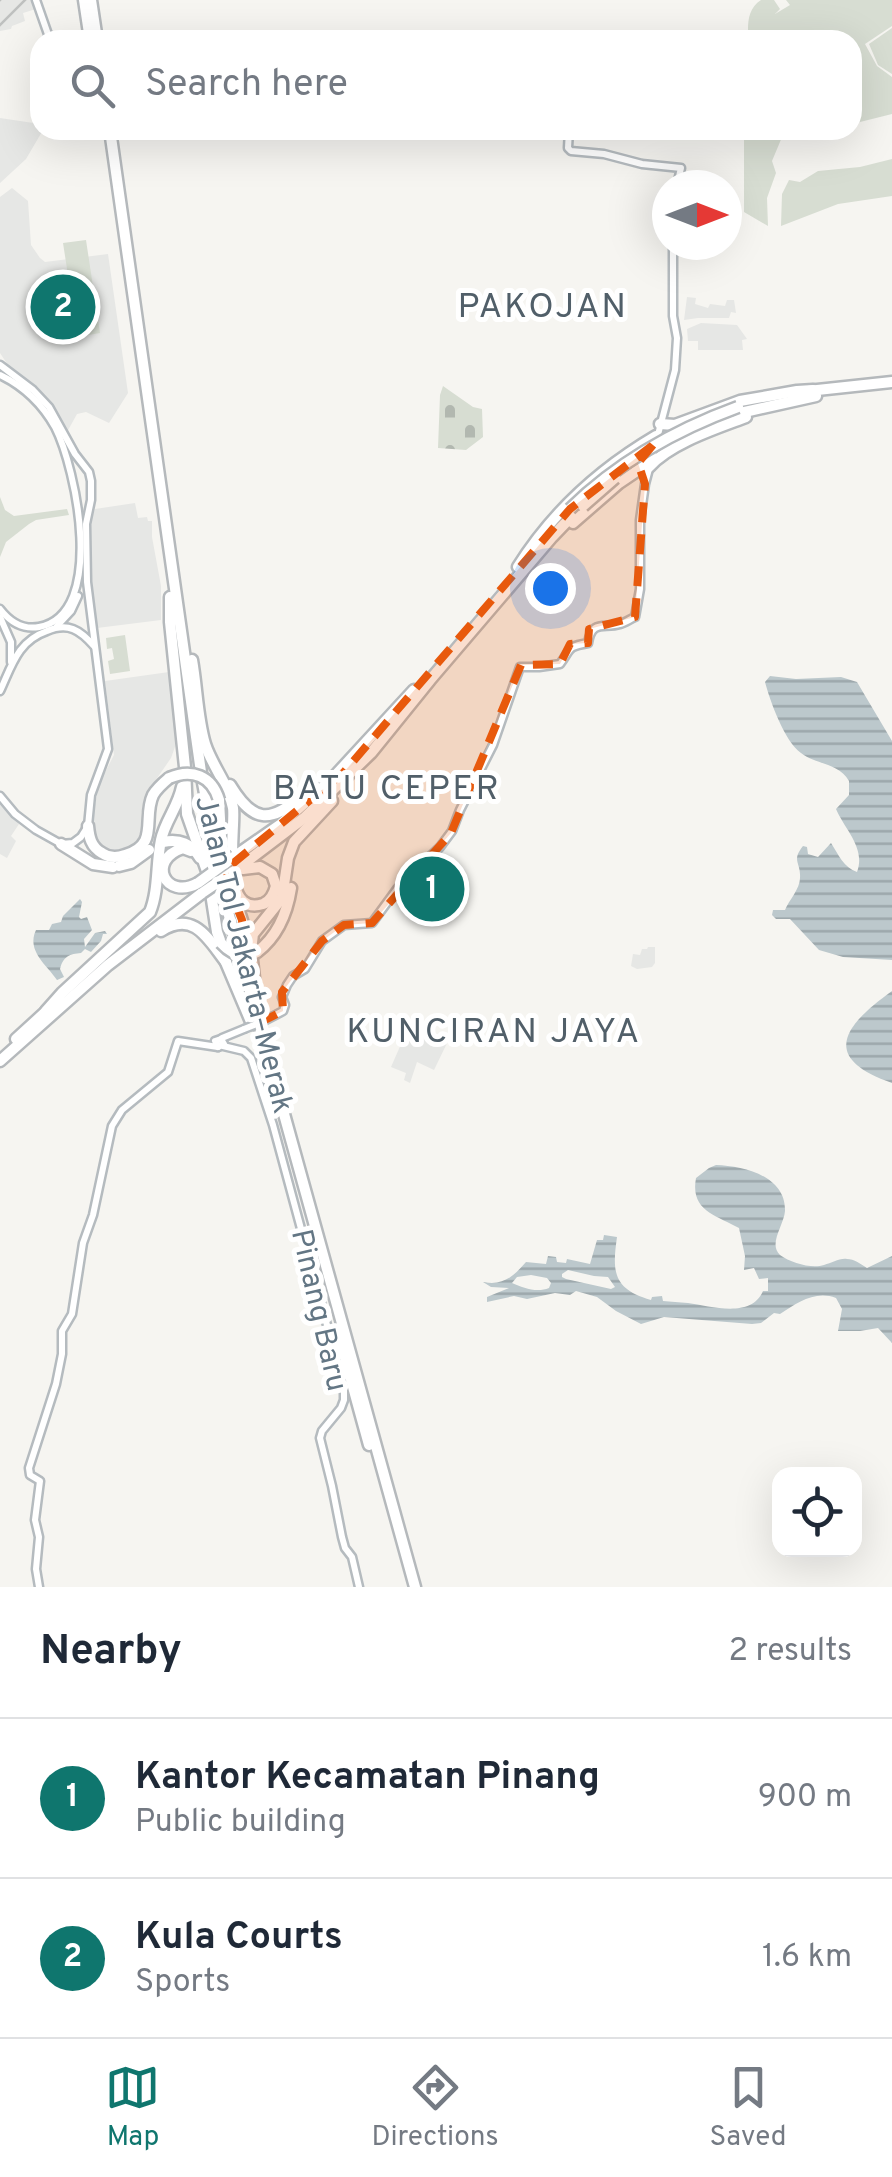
<!DOCTYPE html>
<html lang="en">
<head>
<meta charset="utf-8">
<style>
	:root { --surface:#fff; --page:#f2f2f3; --text:#1f2937; --muted:#747a83; --line:#e0e1e3; --accent:#0f766e }
	body { margin:0; font-family:Overpass,sans-serif; background:var(--page); color:var(--text) }
	.controls { position:absolute; right:30px; bottom:30px; display:grid; overflow:hidden; border-radius:20px; box-shadow:0 10px 40px #0002 }
	.controls button { width:90px; height:90px; display:grid; place-items:center; padding:0; border:0; border-bottom:2px solid var(--line); background:var(--surface); color:var(--text); font:50px sans-serif }
	.compass { position:absolute; left:652px; top:170px; width:90px; height:90px; border-radius:50%; background:var(--surface); box-shadow:0 10px 40px #0002; rotate:90deg }
	.you { position:absolute; left:550px; top:588px; width:35px; height:35px; margin:-25px; border:8px solid #fff; border-radius:50%; background:#1a73e8; box-shadow:0 0 0 15px #1a73e833 }
	.badge { display:grid; place-items:center; width:65px; height:65px; border-radius:50%; background:var(--accent); color:#fff; font-size:32px; font-weight:700 }
	.pin { position:absolute; translate:-50% -50%; border:5px solid #fff; box-shadow:0 2px 10px #0006 }
	.list { margin:0; padding:0; list-style:none }
	h2 { display:flex; justify-content:space-between; align-items:center; height:130px; margin:0; padding:0 40px; font-size:42px }
	h2 small { font-size:32px; font-weight:400; color:var(--muted) }
	.list li { display:grid; grid-template-columns:65px 1fr auto; gap:30px; align-items:center; box-sizing:border-box; height:160px; padding:0 40px; border-top:2px solid var(--line) }
	.list b { display:block; font-size:38px; white-space:nowrap }
	.list p { margin:0; font-size:32px; white-space:nowrap; color:var(--muted) }
	.list em { font-size:32px; font-style:normal; color:var(--muted) }
	.icon { flex:none; width:55px; height:55px; fill:none; stroke:currentColor; stroke-width:2; stroke-linecap:round; stroke-linejoin:round }
	.map { position:relative; flex:none; width:892px; height:1587px; overflow:hidden }
	.search { position:absolute; background:var(--surface); box-shadow:0 10px 40px #0002; left:30px; right:30px; top:30px; height:110px; display:flex; align-items:center; gap:25px; box-sizing:border-box; padding:0 35px; border-radius:30px; color:var(--muted); font-size:38px }
	.sheet { height:450px; background:var(--surface) }
	nav { display:flex; justify-content:space-around; align-items:center; box-sizing:border-box; height:140px; border-top:2px solid var(--line); background:var(--surface); font-size:28px; color:var(--muted) }
	nav a { display:grid; justify-items:center; gap:5px }
	nav .on { color:var(--accent) }
	.map>svg:first-child { display:block }
</style>
</head>
<body>
<div class="map">
<svg width="892" height="1587" viewBox="0 0 892 1587">
	<defs>
		<pattern id="industrial-furrows" width="10" height="10" patternUnits="userSpaceOnUse" patternTransform="scale(2.5)"><rect width="10" height="10" fill="#e6e7e5"/><path d="M-1 1l2-2M0 10L10 0M9 11l2-2" fill="none" stroke="#bec0bf"/></pattern>
		<pattern id="cemetery-stones" width="16" height="16" patternUnits="userSpaceOnUse" patternTransform="scale(2.5)"><rect width="16" height="16" fill="#d7ddd2"/><path d="M2 7V4a2 2 0 0 1 4 0v3zM10 15v-3a2 2 0 0 1 4 0v3z" fill="#b2b8b0"/></pattern>
		<pattern id="water-rules" width="6" height="5" patternUnits="userSpaceOnUse" patternTransform="scale(2.5)"><rect width="6" height="5" fill="#bcc8cc"/><path d="M0 2.5h6" fill="none" stroke="#9ca7ab"/></pattern>
	</defs>
	<rect width="100%" height="100%" fill="#f6f5f1"/>
	<!-- built -->
	<g fill="#e6e7e5">
		<path d="M0,118L40,124V130H43L26,159L0,183Z"/>
		<path d="M12,188L28,201L31,245L40,258L45,262L108,254L128,393L109,423L86,412L77,414L67,432L59,417L34,387L10,368L0,353V197Z"/>
		<path d="M687,297L696,298L695,304L708,308L710,304L725,306L727,300H734L736,313L731,312L729,318H698L684,320Z"/>
		<path d="M701,323L737,325L747,339L742,340L743,350H698V341H688L687,329Z"/>
		<path d="M135,503L138,518L147,517L148,521H152V537L161,586V620L97,628L91,579V521L95,509Z"/>
		<path d="M169,672L177,731L176,744L171,758L146,794L141,813L142,828L137,841L127,850L116,853L102,850L92,834V820L99,784L114,755L105,681Z"/>
		<path d="M0,801L19,824L11,836L16,841L7,858L0,854Z"/>
		<path d="M648,947H655V963L652,967L637,969L631,966L633,954L640,955L642,949H647Z"/>
		<path d="M409,1026L429,1037L449,1039L434,1070L417,1062L410,1083L404,1080L406,1073L391,1067Z"/>
	</g>
	<!-- industrial -->
	<path fill="url(#industrial-furrows)" d="M0,0H34L36,9L23,13L25,21L12,26L11,29L0,31Z"/>
	<!-- green -->
	<g fill="#d7ddd2">
		<path d="M761,0H774L780,9L775,14L790,5L786,0H892V26L865,44L877,66L892,77V114L852,124V40H766V37L748,30C748,18 750,7 761,0Z"/>
		<path d="M892,28V74L878,65L869,44Z"/>
		<path d="M744,130H785L772,161L776,173L767,198L768,226L744,212Z"/>
		<path d="M892,159V196L838,204L781,226L782,194L789,180L800,182L818,171L860,167Z"/>
		<path d="M86,240L100,333L77,337L74,322L58,324L52,292L70,288L63,243Z"/>
		<path d="M0,497L5,510L14,516L67,509L69,515L36,520L29,524L6,542L0,557Z"/>
		<path d="M125,635L130,671L110,674L108,661L114,659L112,648L107,649L106,638Z"/>
	</g>
	<!-- cemetery -->
	<path fill="url(#cemetery-stones)" d="M443,386L473,407L482,409L483,437L466,450L438,448L440,395Z"/>
	<!-- water -->
	<g fill="url(#water-rules)" fill-rule="evenodd">
		<path d="M770,676L796,679L841,677L857,682L892,741V960L843,957L819,950L790,919H776L772,915L773,910H785C789,900 800,889 800,878C801,862 791,861 803,846L807,847L808,854L818,857L831,843C838,854 844,868 857,872C866,848 845,830 836,809L849,795V781C839,763 817,765 801,753C785,742 770,701 765,682Z"/>
		<path d="M80,899L82,902L79,917L81,919L87,917L92,930L84,939L85,947L95,933L105,931L107,934H103L101,941L91,952L85,949L81,953C70,954 63,956 60,969L64,977L57,980C47,965 26,951 36,930H49L52,924L61,922L63,916Z"/>
		<path d="M892,991V1083C820,1058 843,1026 892,991Z"/>
		<path d="M716,1165C744,1166 786,1176 785,1211C784,1225 768,1244 780,1255C791,1263 812,1269 824,1265C832,1263 839,1258 847,1259C854,1259 861,1264 867,1268L892,1256V1343L878,1328L860,1331H838L842,1309L836,1298C815,1290 797,1303 780,1314L774,1313L761,1323L752,1324L664,1317L641,1324L616,1311L597,1297L576,1291L570,1295L555,1293L527,1299L514,1296L487,1302V1297L509,1288L491,1287L483,1282C503,1286 513,1277 526,1262L546,1264L548,1256L556,1257L557,1262L566,1263L567,1259L590,1264L597,1240H603L604,1235L617,1237C612,1272 613,1289 651,1300L652,1297L662,1296L663,1301C671,1302 679,1302 688,1303C711,1306 751,1319 763,1291H768V1278L759,1279L754,1268L744,1270L745,1256L739,1228C716,1215 690,1211 696,1178L709,1168ZM568,1270L594,1276L608,1277L615,1287L611,1289L566,1279L562,1277V1274ZM531,1275L547,1278L551,1283L549,1288C537,1293 523,1288 512,1283L517,1277Z"/>
	</g>
	<g fill="none" stroke-linecap="round" stroke-linejoin="round">
		<defs>
			<g id="secondary">
				<path d="M36,0L50,40"/>
				<path d="M569,130L568,148L571,151L604,154L642,164L681,168L677,185"/>
				<path d="M0,365L33,390L49,407L75,454L89,472L91,481V500L86,524L87,582L108,749L91,795L88,826L81,837L73,843L61,844L36,830L15,814L0,796"/>
				<path d="M0,375C23,386 42,404 55,427C76,468 107,614 39,627C22,630 10,622 0,609"/>
				<path d="M0,617L11,642V662"/>
				<path d="M57,626L71,611L78,596"/>
				<path d="M0,691C12,665 18,641 47,631C68,622 80,630 94,646"/>
				<path d="M264,1021L283,1011L285,1005L282,997L287,985L293,976L305,969L322,941L344,925L372,923L397,889L440,847L452,831L460,810L493,745L520,667H539L560,664C572,648 566,647 588,643C592,619 604,629 620,624C625,623 630,619 635,617L640,589V520L645,484L675,370L677,338L673,316V245"/>
				<path d="M222,1038L244,1029"/>
				<path d="M221,1039L224,1044L218,1047L215,1041Z"/>
				<path d="M223,1046L244,1051L251,1058L273,1125L344,1388V1400L341,1408L322,1431L320,1438L332,1486L342,1537L345,1548L352,1557L359,1587"/>
				<path d="M39,1587L36,1569L39,1537L35,1520L40,1481L30,1475L29,1468L56,1384L62,1354V1331L72,1314L83,1243L93,1215L112,1126L122,1110L168,1072L178,1041L218,1047"/>
			</g>
			<g id="motorway">
				<path d="M84,0L90,40"/>
				<path d="M91,0L97,40"/>
				<path d="M110,130L201,772L225,901L415,1587"/>
				<path d="M808,391L892,382"/>
				<path d="M740,413L816,396"/>
				<path d="M660,424L675,425L740,401L797,391L813,390"/>
				<path d="M649,467C670,443 717,428 746,417"/>
				<path d="M573,523L619,483L650,462"/>
				<path d="M518,567C553,511 600,469 656,436"/>
				<path d="M170,597V622L185,767L187,814L208,874L217,932L221,943"/>
				<path d="M192,660C197,688 197,717 205,744C212,766 229,785 233,808C236,826 218,918 263,904C271,901 274,894 276,886L272,874L260,867L243,869"/>
				<path d="M230,785C253,823 270,824 303,795"/>
				<path d="M219,800L222,856"/>
				<path d="M88,826C89,837 91,847 102,853C109,858 117,858 125,855C160,845 142,818 153,795C157,788 163,783 169,778"/>
				<path d="M163,842C180,839 191,843 200,858"/>
				<path d="M61,844L93,864L113,867"/>
				<path d="M191,851L183,848C146,860 165,901 198,883"/>
				<path d="M235,856L281,824L333,778L414,690"/>
				<path d="M119,866L131,863L149,850"/>
				<path d="M237,869L304,818L371,753L430,680L552,537L575,513"/>
				<path d="M234,895L244,927L245,946"/>
				<path d="M161,931C194,910 208,939 226,962"/>
				<path d="M257,952C278,936 287,914 291,888"/>
				<path d="M225,960L252,1024"/>
				<path d="M256,996L251,951L253,934L282,898L288,858L294,842L332,801"/>
				<path d="M46,1011L62,993L150,912C159,890 156,864 161,840C165,821 178,807 182,787"/>
				<path d="M16,1039L51,1007"/>
				<path d="M0,1061L108,965L202,893"/>
				<path d="M339,1336L369,1445"/>
			</g>
		</defs>
		<!-- secondary casing -->
		<use href="#secondary" stroke="#b5bbbf" stroke-width="11"/>
		<!-- motorway casing -->
		<use href="#motorway" stroke="#b5b9bc" stroke-width="15"/>
		<!-- secondary -->
		<use href="#secondary" stroke="#fff" stroke-width="6"/>
		<!-- motorway -->
		<use href="#motorway" stroke="#fff" stroke-width="10"/>
		<defs>
			<path id="secondary-bridge" d="M244,1029L264,1021"/>
			<g id="motorway-bridge">
				<path d="M583,506L615,478"/>
				<path d="M570,509C618,462 675,430 738,407"/>
				<path d="M169,778C192,768 212,776 219,800"/>
				<path d="M198,883L235,856"/>
				<path d="M202,893L237,869"/>
				<path d="M221,943C231,954 243,959 257,952"/>
			</g>
		</defs>
		<!-- secondary-bridge casing -->
		<use href="#secondary-bridge" stroke="#b5bbbf" stroke-width="11" stroke-linecap="butt"/>
		<!-- motorway-bridge casing -->
		<use href="#motorway-bridge" stroke="#b5b9bc" stroke-width="15" stroke-linecap="butt"/>
		<!-- secondary-bridge -->
		<use href="#secondary-bridge" stroke="#fff" stroke-width="6"/>
		<!-- motorway-bridge -->
		<use href="#motorway-bridge" stroke="#fff" stroke-width="10"/>
	</g>
	<!-- marked area -->
	<path fill="#e8590c" fill-opacity="0.2" stroke="#e8590c" stroke-width="8" stroke-dasharray="20 12" stroke-linejoin="round" d="M653,445L638,463L645,484L635,617L589,629L588,643L570,644L560,664L521,665L451,833L372,923L344,925L322,941L282,992L283,1011L259,1023L252,956H243L242,920L226,880L231,865L344,772L570,509Z"/>
	<g text-anchor="middle" stroke-width="10" stroke-linejoin="round" paint-order="stroke">
		<!-- street labels -->
		<g font-size="30" fill="#637684" stroke="#fff">
			<text transform="translate(245 954) rotate(76)" y="10">Jalan Tol Jakarta–Merak</text>
			<text transform="translate(320 1310) rotate(77)" y="10">Pinang Baru</text>
		</g>
		<!-- quarter labels -->
		<g font-size="35" letter-spacing="2.5" fill="#515f69" stroke="#fff">
			<text x="543" y="317">PAKOJAN</text>
			<text x="387" y="799">BATU CEPER</text>
			<text x="494" y="1042">KUNCIRAN JAYA</text>
		</g>
	</g>
</svg>
<div class="controls">
<button><svg class="icon" aria-label="locate" viewBox="0 0 24 24"><circle cx="12" cy="12" r="6"/><path d="M12 2v4M12 18v4M2 12h4M18 12h4"/></svg></button>
</div>
<svg class="compass" viewBox="-18 -18 36 36"><path d="M0-13l5 13h-10z" fill="#e53935"/><path d="M0 13l5-13h-10z" fill="#747a83"/></svg>
<div class="you"></div>
<div class="pin badge" style="left:432px;top:889px">1</div>
<div class="pin badge" style="left:63px;top:307px">2</div>
<div class="search"><svg class="icon" aria-label="search" viewBox="0 0 24 24"><circle cx="10" cy="10" r="6"/><path d="M15 15l6 6"/></svg>Search here</div>
</div>
<section class="sheet">
<h2>Nearby<small>2 results</small></h2>
<ul class="list">
<li><span class="badge">1</span><div><b>Kantor Kecamatan Pinang</b><p>Public building</p></div><em>900 m</em></li>
<li><span class="badge">2</span><div><b>Kula Courts</b><p>Sports</p></div><em>1.6 km</em></li>
</ul>
</section>
<nav>
<a class="on"><svg class="icon" aria-label="map" viewBox="0 0 24 24"><path d="M3 6l6-2 6 2 6-2v14l-6 2-6-2-6 2zM9 4v14M15 6v14"/></svg>Map</a>
<a><svg class="icon" aria-label="directions" viewBox="0 0 24 24"><path d="M12 3l9 9-9 9-9-9zM9 14v-3h6M13 9l2 2-2 2"/></svg>Directions</a>
<a><svg class="icon" aria-label="saved" viewBox="0 0 24 24"><path d="M7 4h10v16l-5-4-5 4z"/></svg>Saved</a>
</nav>
</body>
</html>
